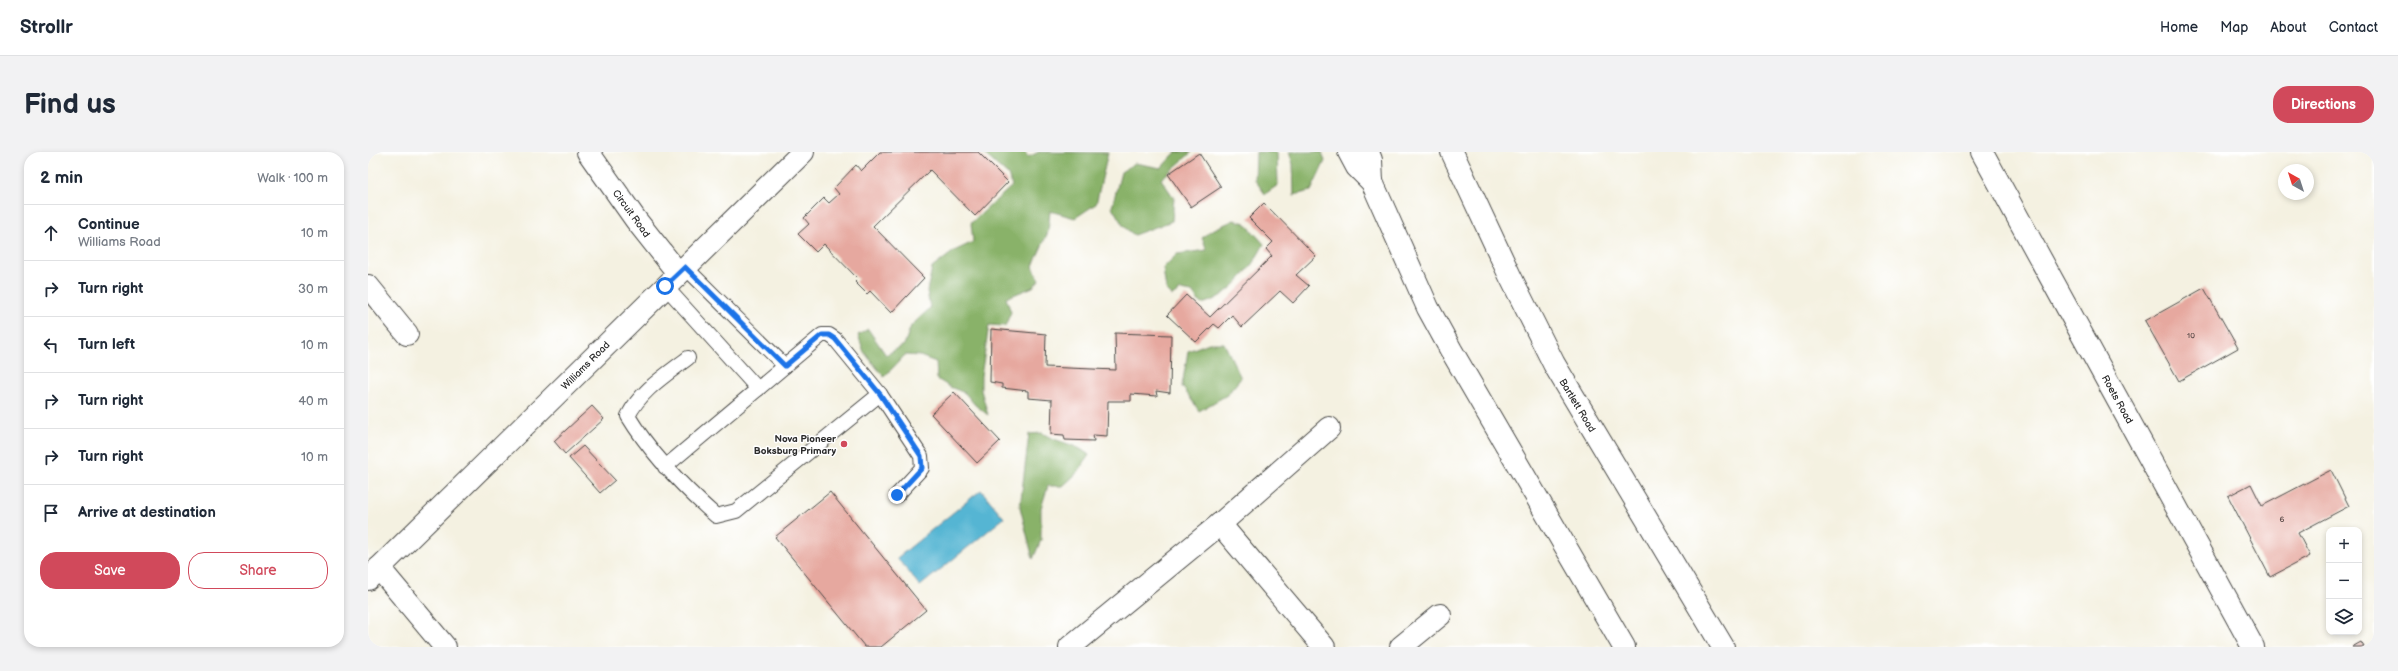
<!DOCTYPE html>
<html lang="en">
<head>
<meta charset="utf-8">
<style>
	:root { --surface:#fff; --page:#f2f2f3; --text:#1f2937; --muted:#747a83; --line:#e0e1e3; --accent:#d1495b }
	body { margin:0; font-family:"Balsamiq Sans",sans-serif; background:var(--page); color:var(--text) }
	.controls { position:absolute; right:12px; bottom:12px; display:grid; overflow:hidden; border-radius:8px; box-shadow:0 2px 6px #0003 }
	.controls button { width:36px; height:36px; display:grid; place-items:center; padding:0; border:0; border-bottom:1px solid var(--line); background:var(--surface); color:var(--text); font:20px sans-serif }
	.compass { position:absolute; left:1910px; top:12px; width:36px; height:36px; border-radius:50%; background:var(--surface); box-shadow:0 2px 6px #0003; rotate:321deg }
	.stop { position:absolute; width:12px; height:12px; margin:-9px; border:3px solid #1a73e8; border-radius:50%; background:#fff }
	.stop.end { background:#1a73e8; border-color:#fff; box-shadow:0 1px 4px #0008 }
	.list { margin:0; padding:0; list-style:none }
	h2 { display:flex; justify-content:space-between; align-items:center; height:52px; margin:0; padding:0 16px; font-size:17px }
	h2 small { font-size:13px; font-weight:400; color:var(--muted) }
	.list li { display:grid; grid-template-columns:26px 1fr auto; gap:12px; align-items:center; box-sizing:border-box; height:56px; padding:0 16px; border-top:1px solid var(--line) }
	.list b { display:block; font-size:15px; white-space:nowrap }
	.list p { margin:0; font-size:13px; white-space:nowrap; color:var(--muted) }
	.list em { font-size:13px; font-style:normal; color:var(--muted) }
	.actions { display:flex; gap:8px; padding:12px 16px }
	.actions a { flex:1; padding:9px 0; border:1px solid var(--accent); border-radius:16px; text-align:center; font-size:14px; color:var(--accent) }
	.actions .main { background:var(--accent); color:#fff }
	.icon { flex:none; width:22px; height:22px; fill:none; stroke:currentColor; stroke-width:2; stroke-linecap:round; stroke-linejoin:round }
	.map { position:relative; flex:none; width:2006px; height:495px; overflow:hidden; border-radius:16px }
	header { display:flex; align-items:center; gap:24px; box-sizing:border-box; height:56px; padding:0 20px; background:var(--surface); border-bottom:1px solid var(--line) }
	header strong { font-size:19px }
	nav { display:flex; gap:22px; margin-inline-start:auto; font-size:14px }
	.intro { display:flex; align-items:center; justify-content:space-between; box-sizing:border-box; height:96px; padding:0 24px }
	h1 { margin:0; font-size:28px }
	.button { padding:10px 18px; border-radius:16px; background:var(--accent); color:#fff; font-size:14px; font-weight:700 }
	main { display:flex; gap:24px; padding:0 24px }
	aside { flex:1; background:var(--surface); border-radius:16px; box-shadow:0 2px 6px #0003 }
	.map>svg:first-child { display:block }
</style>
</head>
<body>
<header>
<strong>Strollr</strong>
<nav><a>Home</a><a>Map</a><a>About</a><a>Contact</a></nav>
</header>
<div class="intro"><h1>Find us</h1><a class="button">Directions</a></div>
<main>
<aside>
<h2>2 min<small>Walk · 100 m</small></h2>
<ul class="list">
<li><svg class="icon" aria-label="ahead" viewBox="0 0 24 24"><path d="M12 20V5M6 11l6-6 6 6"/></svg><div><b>Continue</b><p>Williams Road</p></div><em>10 m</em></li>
<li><svg class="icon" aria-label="right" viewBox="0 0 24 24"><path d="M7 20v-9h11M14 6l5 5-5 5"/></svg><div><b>Turn right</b></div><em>30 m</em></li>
<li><svg class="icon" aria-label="left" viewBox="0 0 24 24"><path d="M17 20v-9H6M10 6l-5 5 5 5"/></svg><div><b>Turn left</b></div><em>10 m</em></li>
<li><svg class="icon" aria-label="right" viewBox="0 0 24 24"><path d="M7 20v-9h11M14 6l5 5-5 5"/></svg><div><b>Turn right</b></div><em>40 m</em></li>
<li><svg class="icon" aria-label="right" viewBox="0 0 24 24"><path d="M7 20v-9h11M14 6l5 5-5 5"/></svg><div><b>Turn right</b></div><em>10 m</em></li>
<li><svg class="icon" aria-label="arrive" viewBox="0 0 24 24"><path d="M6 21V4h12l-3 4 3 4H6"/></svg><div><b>Arrive at destination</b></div></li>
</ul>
<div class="actions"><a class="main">Save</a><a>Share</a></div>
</aside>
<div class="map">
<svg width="2006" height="495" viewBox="0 0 2006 495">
	<rect width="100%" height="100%" fill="#fff"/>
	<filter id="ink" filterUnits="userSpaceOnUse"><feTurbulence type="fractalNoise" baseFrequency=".025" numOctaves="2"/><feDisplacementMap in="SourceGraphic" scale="8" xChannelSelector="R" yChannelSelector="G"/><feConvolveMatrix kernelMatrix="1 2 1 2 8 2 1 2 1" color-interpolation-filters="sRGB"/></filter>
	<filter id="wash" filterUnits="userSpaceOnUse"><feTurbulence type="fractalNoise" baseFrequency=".012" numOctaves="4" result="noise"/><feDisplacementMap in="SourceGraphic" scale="16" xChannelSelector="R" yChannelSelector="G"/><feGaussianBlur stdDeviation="0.9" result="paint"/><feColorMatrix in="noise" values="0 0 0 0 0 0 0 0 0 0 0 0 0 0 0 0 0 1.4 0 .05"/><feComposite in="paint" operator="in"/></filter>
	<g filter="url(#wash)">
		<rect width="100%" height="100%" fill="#f4f1e1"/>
		<!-- forest -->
		<g fill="#89b269" stroke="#5a6e4a">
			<path d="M614,0H657L660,5L671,0L740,1L728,52L707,66L682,59L680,80L665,114L671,128L665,135L638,146L643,160L637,174L621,173L613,224V238L620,263L607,253L597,241L582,235L569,227L568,210L552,204L537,203L516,225L496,200L490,183L500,177L518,203L536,193L543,174L562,156L559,139L564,116L586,99L605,90L603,71L644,34L640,23Z"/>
			<path d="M808,0H824L793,27L806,46L804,69L766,83L756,75L744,55L753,20L767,11L793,16Z"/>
			<path d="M888,0H909L910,33L897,42L887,28Z"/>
			<path d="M921,0H954L957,9L943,39L926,43L925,12Z"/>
			<path d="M866,68L877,71L896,92C883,117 861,146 833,152L824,140L813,138L804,144L798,138L795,116L809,102L839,98L834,86L842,79Z"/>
			<path d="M841,191H856L873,226L859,243L831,259L814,234L820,199Z"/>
			<path d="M674,281C692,292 705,290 721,303L709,321L695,334H680L673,356V388L665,407L652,355L661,282Z"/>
		</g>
		<!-- water -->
		<path fill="#54b5d3" stroke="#40707f" d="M613,338L636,366L552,434L529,406Z"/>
		<g id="blocks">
			<!-- building -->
			<g fill="#e6a89f">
				<path d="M512,0H610L640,30L607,64L562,18L505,74L556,126L523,161L502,139L499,142L487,130L490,127L456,92L448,100L430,82L441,72L436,66L456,46L461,51L471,42L466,36L488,13L493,19Z"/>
				<path d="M831,1L853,35L823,55L800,22Z"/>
				<path d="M896,51L948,104L928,123L941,134L925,151L912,139L874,175L864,163L851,176L846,172L828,190L799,163L818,143L842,165L904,104L898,97L905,90L881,66Z"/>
				<path d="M1836,136L1870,196L1811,229L1777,169Z"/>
				<path d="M623,177L678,182L677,215L748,218L747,181L803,183L802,241L788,239L789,244L763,242V249H740L739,284L725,283L726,289L697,288L696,283L683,282L684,248L660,246V239L634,236V232L622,230Z"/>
				<path d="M586,240L632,289L609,311L563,262Z"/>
				<path d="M224,254L236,267L197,302L186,289Z"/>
				<path d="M215,294L247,328L232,341L201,306Z"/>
				<path d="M1963,318L1981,354L1930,381L1942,404L1902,425L1860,344L1883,332L1894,354Z"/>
				<path d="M462,340L558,458L513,495H497L407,385Z"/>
				<path d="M1993,490L1996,495H1984Z"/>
			</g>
		</g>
	</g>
	<g filter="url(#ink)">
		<use href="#blocks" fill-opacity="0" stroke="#494946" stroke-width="1"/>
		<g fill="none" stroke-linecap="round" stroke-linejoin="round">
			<defs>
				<g id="service">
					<path d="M317,115L417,214"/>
					<path d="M297,134L390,237"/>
					<path d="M320,206C298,223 273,238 260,264C283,302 314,334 348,364L368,359L512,242"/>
					<path d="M297,315L454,183H461L467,187L512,242L553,304L554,316L529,343"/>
				</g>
				<g id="minor">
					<path d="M220,0L268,68L310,121"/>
					<path d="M1084,0L1142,124L1186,212L1355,495"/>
					<path d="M1614,0L1885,495"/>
					<path d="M0,134L39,182"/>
					<path d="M852,372L956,495"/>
					<path d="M11,416L77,495"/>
					<path d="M0,427L435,0"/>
					<path d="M702,495L852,372L961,276"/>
					<path d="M1033,495L1072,463"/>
				</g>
				<g id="tertiary">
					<path d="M981,0L989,15L1004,30L1060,156L1083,198L1256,495"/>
					<path d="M1000,0L1003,8L1004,30"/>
				</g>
			</defs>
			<!-- service casing -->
			<use href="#service" stroke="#494946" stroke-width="16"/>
			<!-- minor casing -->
			<use href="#minor" stroke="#494946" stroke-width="24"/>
			<!-- tertiary casing -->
			<use href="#tertiary" stroke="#494946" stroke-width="24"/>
			<!-- service -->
			<use href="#service" stroke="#fff" stroke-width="14"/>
			<!-- minor -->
			<use href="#minor" stroke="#fff" stroke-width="22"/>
			<!-- tertiary -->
			<use href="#tertiary" stroke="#fff" stroke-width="22"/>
		</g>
	</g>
	<g fill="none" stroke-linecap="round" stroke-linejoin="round" filter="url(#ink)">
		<!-- route -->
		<path stroke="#1a73e8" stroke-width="5" d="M297,134L317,115L417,214L454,183H461L467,187L512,242L553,304L554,316L529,343"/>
	</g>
	<!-- markers -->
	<circle fill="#d1495b" stroke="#fff" stroke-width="1.5" cx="476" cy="292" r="4"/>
	<g text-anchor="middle" stroke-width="3" stroke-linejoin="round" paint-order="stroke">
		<!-- number labels -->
		<g font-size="8" fill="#5a4a48">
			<text x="1823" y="186">10</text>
			<text x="1914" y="370">6</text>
		</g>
		<!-- street labels -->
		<g font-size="10" fill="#2b2b2b" stroke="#fff">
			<text transform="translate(264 61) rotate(54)" y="4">Circuit Road</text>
			<text transform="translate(217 213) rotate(-45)" y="4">Williams Road</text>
			<text transform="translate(1750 247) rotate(61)" y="4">Roets Road</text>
			<text transform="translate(1210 253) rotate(59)" y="4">Bartlett Road</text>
		</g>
		<!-- poi labels -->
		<g font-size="10" font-weight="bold" fill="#2b2b2b" stroke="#fff" text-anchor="end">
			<text x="468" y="290">Nova Pioneer<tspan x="468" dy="12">Boksburg Primary</tspan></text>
		</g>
	</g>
</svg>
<div class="controls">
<button>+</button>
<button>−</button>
<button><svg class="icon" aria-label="layers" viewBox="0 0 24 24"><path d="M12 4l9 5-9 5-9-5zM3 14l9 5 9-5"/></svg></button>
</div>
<svg class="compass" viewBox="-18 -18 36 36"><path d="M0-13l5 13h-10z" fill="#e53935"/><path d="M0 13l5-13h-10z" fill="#747a83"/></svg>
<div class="stop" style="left:297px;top:134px"></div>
<div class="stop end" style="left:529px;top:343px"></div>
</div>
</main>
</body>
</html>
